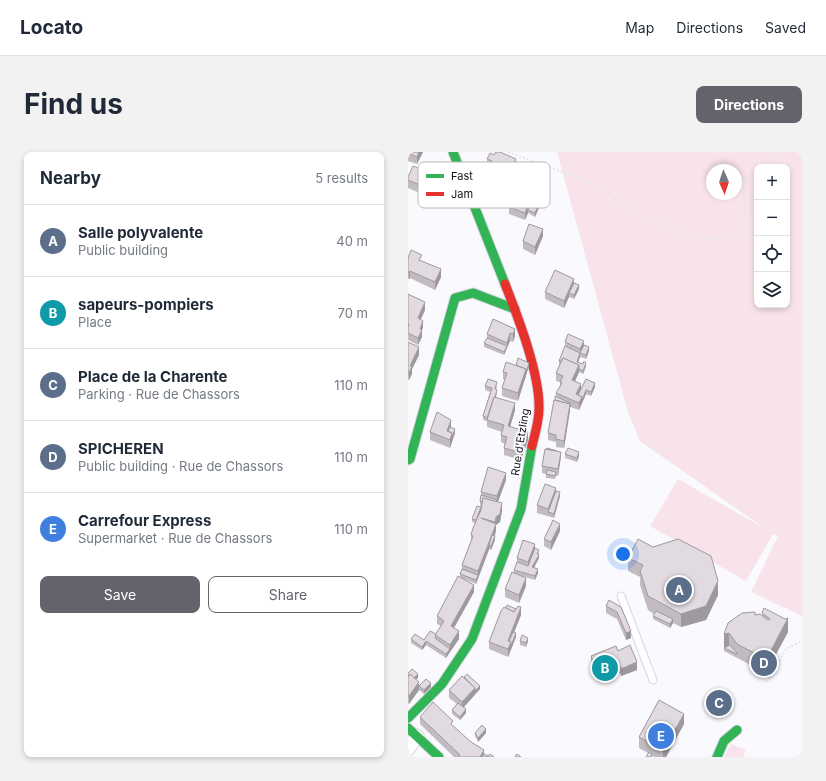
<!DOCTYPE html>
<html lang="en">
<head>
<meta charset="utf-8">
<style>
	:root { --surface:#fff; --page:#f2f2f3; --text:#1f2937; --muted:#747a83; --line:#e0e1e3; --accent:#64626b }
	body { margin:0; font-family:Inter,sans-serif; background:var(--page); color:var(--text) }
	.controls { position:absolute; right:12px; top:12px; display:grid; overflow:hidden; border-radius:8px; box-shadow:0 2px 6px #0003 }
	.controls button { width:36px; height:36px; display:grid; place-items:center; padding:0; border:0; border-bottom:1px solid var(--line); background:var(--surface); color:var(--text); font:20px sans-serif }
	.compass { position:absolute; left:298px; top:12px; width:36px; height:36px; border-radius:50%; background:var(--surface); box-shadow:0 2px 6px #0003; rotate:177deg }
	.you { position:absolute; left:215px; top:402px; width:14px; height:14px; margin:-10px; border:3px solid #fff; border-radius:50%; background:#1a73e8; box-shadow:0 0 0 6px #1a73e833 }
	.badge { display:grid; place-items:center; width:26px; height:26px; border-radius:50%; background:var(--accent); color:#fff; font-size:13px; font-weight:700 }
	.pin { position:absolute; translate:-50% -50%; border:2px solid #fff; box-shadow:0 1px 4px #0006 }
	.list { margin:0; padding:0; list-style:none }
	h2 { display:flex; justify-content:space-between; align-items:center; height:52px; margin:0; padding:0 16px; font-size:17px }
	h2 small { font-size:13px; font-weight:400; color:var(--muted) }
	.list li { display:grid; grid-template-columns:26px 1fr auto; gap:12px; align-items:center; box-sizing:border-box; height:72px; padding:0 16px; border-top:1px solid var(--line) }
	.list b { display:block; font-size:15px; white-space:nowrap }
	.list p { margin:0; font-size:13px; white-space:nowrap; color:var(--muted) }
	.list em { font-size:13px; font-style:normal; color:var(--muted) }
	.actions { display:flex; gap:8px; padding:12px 16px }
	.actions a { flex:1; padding:9px 0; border:1px solid var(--accent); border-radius:8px; text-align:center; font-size:14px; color:var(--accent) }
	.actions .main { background:var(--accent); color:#fff }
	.icon { flex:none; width:22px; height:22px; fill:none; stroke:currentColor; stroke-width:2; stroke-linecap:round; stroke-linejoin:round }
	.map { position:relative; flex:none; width:394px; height:605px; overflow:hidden; border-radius:8px }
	header { display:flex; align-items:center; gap:24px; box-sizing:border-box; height:56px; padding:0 20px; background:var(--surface); border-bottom:1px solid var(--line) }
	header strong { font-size:19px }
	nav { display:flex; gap:22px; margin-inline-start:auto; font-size:14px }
	.intro { display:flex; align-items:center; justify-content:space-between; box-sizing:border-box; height:96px; padding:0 24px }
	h1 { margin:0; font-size:28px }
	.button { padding:10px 18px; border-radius:8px; background:var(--accent); color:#fff; font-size:14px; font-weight:700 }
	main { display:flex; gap:24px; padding:0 24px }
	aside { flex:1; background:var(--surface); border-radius:8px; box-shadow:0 2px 6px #0003 }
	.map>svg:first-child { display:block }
</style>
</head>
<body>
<header>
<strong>Locato</strong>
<nav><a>Map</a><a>Directions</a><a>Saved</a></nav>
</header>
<div class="intro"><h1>Find us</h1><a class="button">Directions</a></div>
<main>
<aside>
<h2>Nearby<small>5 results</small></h2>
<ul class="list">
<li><span class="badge" style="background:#5c6f8a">A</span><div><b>Salle polyvalente</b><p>Public building</p></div><em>40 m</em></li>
<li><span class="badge" style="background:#0f9aa8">B</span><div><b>sapeurs-pompiers</b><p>Place</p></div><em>70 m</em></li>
<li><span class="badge" style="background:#5c6f8a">C</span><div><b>Place de la Charente</b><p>Parking · Rue de Chassors</p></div><em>110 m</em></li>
<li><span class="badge" style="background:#5c6f8a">D</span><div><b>SPICHEREN</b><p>Public building · Rue de Chassors</p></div><em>110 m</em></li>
<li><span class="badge" style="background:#3f7fe0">E</span><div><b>Carrefour Express</b><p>Supermarket · Rue de Chassors</p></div><em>110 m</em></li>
</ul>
<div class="actions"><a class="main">Save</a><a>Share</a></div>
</aside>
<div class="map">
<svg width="394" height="605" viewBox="0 0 394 605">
	<rect width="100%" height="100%" fill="#faf9fe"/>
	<!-- green -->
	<g fill="#f7e3e9" fill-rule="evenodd">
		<path d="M149,0H394V464L343,440L370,384L365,382L338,429L242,374L270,327L359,378L232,289L220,260ZM349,15H379V153H349ZM304,18H328V42H304Z"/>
		<path d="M323,592L338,598L335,605H316Z"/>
	</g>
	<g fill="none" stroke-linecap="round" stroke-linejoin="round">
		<defs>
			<path id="lane" d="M213,444L245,528"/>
			<path id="street" d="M0,597L9,584"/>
			<g id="fast">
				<path d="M45,0L97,132"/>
				<path d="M0,308L2,307L47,146L65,141L107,157"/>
				<path d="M0,566L34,532L64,487L113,357L124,294"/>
				<path d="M0,576L31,605"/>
				<path d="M309,605L316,589L329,578"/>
			</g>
			<path id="jam" d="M97,132C110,165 132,222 131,257C131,269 127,282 124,294"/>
		</defs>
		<!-- lane casing -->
		<use href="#lane" stroke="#d7d4dd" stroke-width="9"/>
		<!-- street casing -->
		<use href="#street" stroke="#d7d4dd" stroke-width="15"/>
		<!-- fast casing -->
		<use href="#fast" stroke="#d7d4dd" stroke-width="11"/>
		<!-- jam casing -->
		<use href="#jam" stroke="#d7d4dd" stroke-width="11"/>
		<!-- path -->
		<g stroke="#e5e5e6" stroke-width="2" stroke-dasharray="2 2" stroke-linecap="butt">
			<path d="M100,0L189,33C215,54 258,79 291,85C302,88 317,85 328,85L337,56L336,30L349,20"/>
			<path d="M355,15L366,0"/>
			<path d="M359,530L378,497L394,489"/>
		</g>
		<!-- lane -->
		<use href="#lane" stroke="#fefeff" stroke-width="7"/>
		<!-- street -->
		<use href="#street" stroke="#fefeff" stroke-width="13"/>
		<!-- fast -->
		<use href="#fast" stroke="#30b455" stroke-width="9"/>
		<!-- jam -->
		<use href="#jam" stroke="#e5322d" stroke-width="9"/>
	</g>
	<!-- wall -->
	<g fill="#c2bbc2">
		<path d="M0,0H15L9,12L0,9Z"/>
		<path d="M79,7L108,10L115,17L110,28L104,25L102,30L82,22V16L79,15Z"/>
		<path d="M0,25L38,35L35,44L29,41L26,47L0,36Z"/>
		<path d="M125,44L133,51L127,65L120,61L117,68L101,62V55Z"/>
		<path d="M135,84L127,103L115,97V89Z"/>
		<path d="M0,106L14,109L33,125L27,138L2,126L1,127H0Z"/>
		<path d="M166,131L171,137L166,147L161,145L156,156L137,147V140Z"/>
		<path d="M0,142L17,158L13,167L15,176L14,178V185L10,193L0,188Z"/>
		<path d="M107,177V184L105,190L102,189L96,203L76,195V191L79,186V182Z"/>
		<path d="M0,190L11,203L4,217V222L1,228H0Z"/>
		<path d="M157,190L176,193L181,199L178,207L172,205L170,210L178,214L175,222L171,220L167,229L173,237L187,235L183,244L178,242L171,258L162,255L156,296L148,295V290L140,288V281L148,244V241L152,234V230L148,229V221L152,213L151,212V209L157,194Z"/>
		<path d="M108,213L121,214L110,249L94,244V236L97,228L95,227V220Z"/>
		<path d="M77,234H89L88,238L89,242L88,245L107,258L102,275L120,288L113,308L96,303V296L97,292L93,290V283L94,280L79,275V269L75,268V264L82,240L77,238Z"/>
		<path d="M43,276L47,281L42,296L22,288V280Z"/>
		<path d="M157,302L171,304L169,310L157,306Z"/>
		<path d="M153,304L150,324H148L147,327L138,326V322L134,321V314Z"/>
		<path d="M98,328L90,350L94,359L92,370L88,373V379L87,384V388L83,398L81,397L68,432L56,427L66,440L46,476L51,487L38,506L18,493L14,498L3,491V487L16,488L28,482L33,474L29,472V464L52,425V422L54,417V413L63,389V383L67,371L64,370V367L73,355V354L72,353V349L73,343V340Z"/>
		<path d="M148,339L152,344L146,366L129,361V353Z"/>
		<path d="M152,379L143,398L136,394V387Z"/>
		<path d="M127,396L131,401V406L126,416L130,421L127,428L111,423L118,434L111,451L97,445V437L106,421V418L109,410V406Z"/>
		<path d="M220,406L310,443L298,468L273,475L265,471L262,476L245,467V464L246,462L240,458L232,433V425L220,419Z"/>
		<path d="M198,454L213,455L223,486L218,488L209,467L198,461Z"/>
		<path d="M354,461L380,480L358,521L352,518V517H350L316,499V482L347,463L354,464Z"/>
		<path d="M113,463L106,480L108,485L100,505L81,497V490Z"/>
		<path d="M112,489H120L118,495L112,493Z"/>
		<path d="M210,499L229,518L213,524L212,521L190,530L183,511V504Z"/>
		<path d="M0,521L10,526L8,527L11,534L23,535L16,542L11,538L1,552L0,551Z"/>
		<path d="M72,537L56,555L58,561L52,568L44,562V558L49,552L41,546V538Z"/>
		<path d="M12,565L45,574L76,602L80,604L86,605H46L12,572Z"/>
		<path d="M276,572L258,605H247L244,604V605L240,601L231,596V585Z"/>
		<path d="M67,581H78L70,590L67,584Z"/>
	</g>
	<!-- shaded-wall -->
	<g fill="#9e999e">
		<path d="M11,0H15L9,12V5Z"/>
		<path d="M108,7V14L104,21V25L102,30V23Z"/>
		<path d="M115,13V17L110,28V24Z"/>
		<path d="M38,28V35L35,44V36Z"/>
		<path d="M29,34V41L26,47V39Z"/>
		<path d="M125,40V48L120,58V61L117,68V61Z"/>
		<path d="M133,47V51L127,65V61Z"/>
		<path d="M135,77V84L127,103V95Z"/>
		<path d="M33,117V125L27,138V130Z"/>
		<path d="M2,119V126L1,127V120Z"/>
		<path d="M166,127V134L161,141V145L156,156V149Z"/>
		<path d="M171,133V137L166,147V143Z"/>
		<path d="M17,150V158L10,173V166Z"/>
		<path d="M15,169V176L14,178V185L10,193V186L12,177Z"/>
		<path d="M107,177V184L105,190V182Z"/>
		<path d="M102,181V189L96,203V200L99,194V191Z"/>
		<path d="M176,189V196L172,201V205L169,214V210L172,201V197Z"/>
		<path d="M11,195V203L4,217V222L1,228V221L2,214Z"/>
		<path d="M181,195V199L178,207V203Z"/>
		<path d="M121,211V214L110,249V241L118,217Z"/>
		<path d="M178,211V214L175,222V219Z"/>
		<path d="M171,213V220L164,236V228Z"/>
		<path d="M187,231V235L183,244V240Z"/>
		<path d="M173,232V239L170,246L168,242Z"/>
		<path d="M178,238V242L171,258V251L174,245Z"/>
		<path d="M107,251V258L100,282V274Z"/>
		<path d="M162,252V259L156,296V289Z"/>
		<path d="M43,268V275L39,283V279Z"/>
		<path d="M47,277V281L42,296V288L44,281Z"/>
		<path d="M120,280V288L113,308V301Z"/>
		<path d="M153,300V304L150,324V317Z"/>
		<path d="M171,300V304L169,310V306Z"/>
		<path d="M98,321V328L89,352V344Z"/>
		<path d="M148,336V343L140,360V357Z"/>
		<path d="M152,340V344L146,366V362Z"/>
		<path d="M94,351V359L92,370L88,373V379L68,432V428L70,423V419L87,376V370Z"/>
		<path d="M152,372V379L143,398V390Z"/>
		<path d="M87,384V388L83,398V394Z"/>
		<path d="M127,392V400L120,417V410Z"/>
		<path d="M131,403V406L124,419V415Z"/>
		<path d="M130,417V421L127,428V424Z"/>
		<path d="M118,426V434L111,451V443Z"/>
		<path d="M310,429V443L298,468L273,475V462Z"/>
		<path d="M66,433V440L43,481V474Z"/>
		<path d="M113,455V463L101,493L100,489Z"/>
		<path d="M380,466V480L358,521V508Z"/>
		<path d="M265,467V471L262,476V472Z"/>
		<path d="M51,479V487L42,500V493Z"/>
		<path d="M223,479V486L218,488V481Z"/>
		<path d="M108,481V485L100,505V497L103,490Z"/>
		<path d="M321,481V495L316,496V482Z"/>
		<path d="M120,486V489L118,495V491Z"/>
		<path d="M18,489V493L14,498V495Z"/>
		<path d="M42,497V500L38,506V502Z"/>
		<path d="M229,510V518L213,524V517Z"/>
		<path d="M212,514V521L190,530V523Z"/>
		<path d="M10,522V526L4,531V527Z"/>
		<path d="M11,530V538L1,552V544Z"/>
		<path d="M23,531V535L16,542V538Z"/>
		<path d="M72,534V537L54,557V550L67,536Z"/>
		<path d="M58,557V561L52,568V565Z"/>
		<path d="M276,562V572L258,605H255V599Z"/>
		<path d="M78,577V581L70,590V586Z"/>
		<path d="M76,598V605H72Z"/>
	</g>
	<!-- building -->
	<g fill="#e1dae1" stroke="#9e999e">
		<path d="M0,0H11L9,5L0,1Z"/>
		<path d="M88,0H92L108,7L102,23L82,15L84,9L79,7L82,1L86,3Z"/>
		<path d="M5,14L38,28L35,36L29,34L26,39L0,28V25Z"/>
		<path d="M110,34L125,40L117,61L101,55Z"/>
		<path d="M125,44L133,47L127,61L120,58Z"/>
		<path d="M121,72L135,77L127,95L115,89Z"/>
		<path d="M3,98L14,103L11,108L33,117L27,130L2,119L1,120H0V106Z"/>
		<path d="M147,118L166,127L156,149L137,140Z"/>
		<path d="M166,131L171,133L166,143L161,141Z"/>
		<path d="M0,142L17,150L10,166L15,169L12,177L14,178L10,186L0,181V175L1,172H0Z"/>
		<path d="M85,167L107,177L105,182L102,181L99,191L79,182Z"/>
		<path d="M160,182L176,189L172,197L157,190Z"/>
		<path d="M79,186L99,194L96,200L76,191Z"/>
		<path d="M0,190L11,195L2,214H4L1,221L0,220Z"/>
		<path d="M176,193L181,195L178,203L172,201Z"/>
		<path d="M157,194L172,201L169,210L175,212L176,209L178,211L175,219L171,217V213L155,206L153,209H151Z"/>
		<path d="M110,206L121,211L118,221V217L108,213Z"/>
		<path d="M155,206L171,213L164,228L173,232L168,242L174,245L171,251L148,241L154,231L152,230L155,224L148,221Z"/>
		<path d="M98,210L118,217L110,241L94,236L99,221L95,220Z"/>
		<path d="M80,227L89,230L87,237L89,238L87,245H86L79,266L75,264L84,236L77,234Z"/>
		<path d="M178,227L187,231L183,240L178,238L174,248V245L170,243Z"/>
		<path d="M147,244L162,251V255V252L147,248Z"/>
		<path d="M86,245L107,251L100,274L120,280L113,301L96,296L99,285L93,283L96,273L79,268Z"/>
		<path d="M146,248L162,252L156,289L148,287V283L140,281Z"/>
		<path d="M29,260L43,268L39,279L44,281L42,288L22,280Z"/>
		<path d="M42,275L47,277L44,285V281L40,279Z"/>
		<path d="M139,296L149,299L139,297Z"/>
		<path d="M160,296L171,300L169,306L157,302Z"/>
		<path d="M137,297L153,300L150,317L134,314Z"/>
		<path d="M80,315L98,321L89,344L73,340Z"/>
		<path d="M139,318L148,320L147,324L138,322Z"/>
		<path d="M137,332L148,336L140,357L129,353Z"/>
		<path d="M148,339L152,340L146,362L140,360Z"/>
		<path d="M73,343L89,348L88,350L75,346L74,350L72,349Z"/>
		<path d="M75,346L94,351L92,362L88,365L87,370L73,366L88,372L70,419L54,413L65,384L63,383L65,376L73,358Z"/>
		<path d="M69,354L73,355L68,368L64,367Z"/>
		<path d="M145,368L152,372L143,390L136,387Z"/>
		<path d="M84,383L87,384L83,394L81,393Z"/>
		<path d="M230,387L245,395L270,387L303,404L310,429L298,454L273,462L240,444L232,419L235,413L220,406Z"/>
		<path d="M115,388L127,392L120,410L109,406Z"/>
		<path d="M127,396L131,398L129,402L131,403L124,415L130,417L127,424L106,418L109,410L120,414Z"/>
		<path d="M54,417L70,423L68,428L52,422Z"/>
		<path d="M104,420L118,426L111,443L97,437Z"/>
		<path d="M50,424L66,433L43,474L51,479L42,493L27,483L36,469L29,464Z"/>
		<path d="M201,448L213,455L223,479L218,481L209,460L198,454Z"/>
		<path d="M99,453L108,457L106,460L98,456Z"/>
		<path d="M110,454L113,455L100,489L103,490L100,497L81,490L93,459L96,455L106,460Z"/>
		<path d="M356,456L377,467L380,466L358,508L352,504V503H350L329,492L321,481L316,482L320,471L334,461L347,460V463L352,462L360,468L362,467L354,461Z"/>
		<path d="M248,459L265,467L262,472L245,464Z"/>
		<path d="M22,479L28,482L27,486L42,497L38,502L18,489L14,495L3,487L7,482L16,488Z"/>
		<path d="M105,480L108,481L103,494V490L101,489Z"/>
		<path d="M114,483L120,486L118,491L112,489Z"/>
		<path d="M222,493L229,510L213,517L212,514L190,523L183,504L208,494L210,499Z"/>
		<path d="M322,493L329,501V502L316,496Z"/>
		<path d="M4,517L10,522L6,526L2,522L0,525V521Z"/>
		<path d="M2,522L11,530L1,544H0V525Z"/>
		<path d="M59,522L72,534L67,539V536L56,525Z"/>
		<path d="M54,524L67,536L54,550L41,538Z"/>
		<path d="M18,527L23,531L16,538L11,534Z"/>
		<path d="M251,548L276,562L255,599L231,585Z"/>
		<path d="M25,550L45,569L43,572L63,590L76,598L72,605H50L52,603L12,565Z"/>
		<path d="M50,551L58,557L52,565L44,558Z"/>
		<path d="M74,573L78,577L70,586L67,581Z"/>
		<path d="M241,600L244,602L243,605H238Z"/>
		<path d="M76,602L80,604L79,605H74Z"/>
		<path d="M82,602L86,605H79Z"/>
		<path d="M109,602L113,605H107Z"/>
	</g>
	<g text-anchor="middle" stroke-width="3.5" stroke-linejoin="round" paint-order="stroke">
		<!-- street labels -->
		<g font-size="11" fill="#14111c" stroke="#fff">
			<text transform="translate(112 290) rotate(-81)" y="4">Rue d'Etzling</text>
		</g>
	</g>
	<!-- legend -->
	<rect x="10" y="10" width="132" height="46" rx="6" fill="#fff" stroke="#b8b8bb" stroke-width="1"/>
	<rect x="18" y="22" width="18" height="4" fill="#30b455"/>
	<rect x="18" y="40" width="18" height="4" fill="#e5322d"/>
	<g font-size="11" fill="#14111c">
		<text x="43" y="28">Fast</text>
		<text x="43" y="46">Jam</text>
	</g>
</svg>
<div class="controls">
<button>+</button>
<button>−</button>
<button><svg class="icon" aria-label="locate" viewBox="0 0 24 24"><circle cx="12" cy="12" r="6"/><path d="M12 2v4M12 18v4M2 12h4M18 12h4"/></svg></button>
<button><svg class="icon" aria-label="layers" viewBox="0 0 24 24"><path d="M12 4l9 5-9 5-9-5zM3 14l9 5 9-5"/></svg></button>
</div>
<svg class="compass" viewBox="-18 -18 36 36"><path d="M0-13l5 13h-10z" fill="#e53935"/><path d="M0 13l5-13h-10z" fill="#747a83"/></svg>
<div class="you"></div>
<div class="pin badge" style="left:271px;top:438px;background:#5c6f8a">A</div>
<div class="pin badge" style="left:197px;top:516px;background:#0f9aa8">B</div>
<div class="pin badge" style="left:311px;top:551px;background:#5c6f8a">C</div>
<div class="pin badge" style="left:356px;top:511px;background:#5c6f8a">D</div>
<div class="pin badge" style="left:253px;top:584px;background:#3f7fe0">E</div>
</div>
</main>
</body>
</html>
